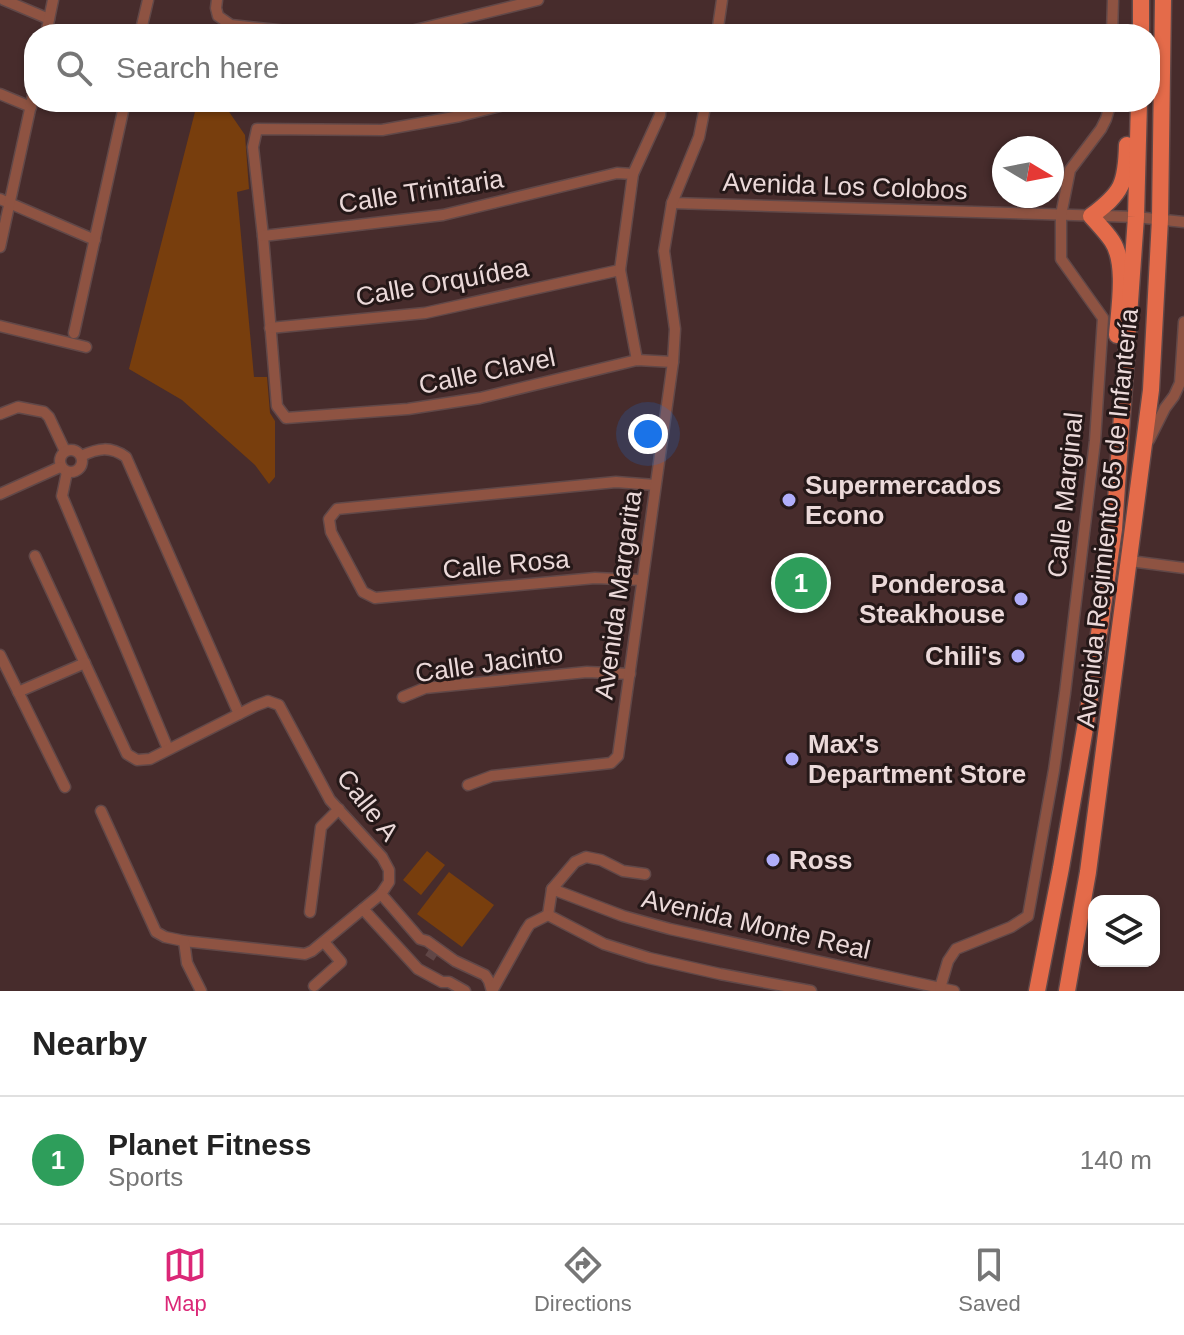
<!DOCTYPE html>
<html lang="en">
<head>
<meta charset="utf-8">
<style>
	:root { --surface:#fff; --page:#f2f2f2; --text:#222; --muted:#767676; --line:#e0e0e0; --accent:#db2777 }
	body { margin:0; font-family:Helvetica,sans-serif; background:var(--page); color:var(--text) }
	.controls { position:absolute; right:24px; bottom:24px; display:grid; overflow:hidden; border-radius:16px; box-shadow:0 2px 6px #0004 }
	.controls button { width:72px; height:72px; display:grid; place-items:center; padding:0; border:0; border-bottom:2px solid var(--line); background:var(--surface); color:var(--text); font:40px sans-serif }
	.compass { position:absolute; left:992px; top:136px; width:72px; height:72px; border-radius:50%; background:var(--surface); box-shadow:0 2px 6px #0004; rotate:100deg }
	.you { position:absolute; left:648px; top:434px; width:28px; height:28px; margin:-20px; border:6px solid #fff; border-radius:50%; background:#1a73e8; box-shadow:0 0 0 12px #1a73e833 }
	.badge { display:grid; place-items:center; width:52px; height:52px; border-radius:50%; background:var(--accent); color:#fff; font-size:26px; font-weight:700 }
	.pin { position:absolute; translate:-50% -50%; border:4px solid #fff; box-shadow:0 2px 8px #0006 }
	.list { margin:0; padding:0; list-style:none }
	h2 { display:flex; justify-content:space-between; align-items:center; height:104px; margin:0; padding:0 32px; font-size:34px }
	h2 small { font-size:26px; font-weight:400; color:var(--muted) }
	.list li { display:grid; grid-template-columns:52px 1fr auto; gap:24px; align-items:center; box-sizing:border-box; height:128px; padding:0 32px; border-top:2px solid var(--line) }
	.list b { display:block; font-size:30px; white-space:nowrap }
	.list p { margin:0; font-size:26px; white-space:nowrap; color:var(--muted) }
	.list em { font-size:26px; font-style:normal; color:var(--muted) }
	.icon { flex:none; width:44px; height:44px; fill:none; stroke:currentColor; stroke-width:2; stroke-linecap:round; stroke-linejoin:round }
	.map { position:relative; flex:none; width:1184px; height:991px; overflow:hidden }
	.search { position:absolute; background:var(--surface); box-shadow:0 2px 6px #0004; left:24px; right:24px; top:24px; height:88px; display:flex; align-items:center; gap:20px; box-sizing:border-box; padding:0 28px; border-radius:32px; color:var(--muted); font-size:30px }
	.sheet { height:232px; background:var(--surface) }
	nav { display:flex; justify-content:space-around; align-items:center; box-sizing:border-box; height:112px; border-top:2px solid var(--line); background:var(--surface); font-size:22px; color:var(--muted) }
	nav a { display:grid; justify-items:center; gap:4px }
	nav .on { color:var(--accent) }
	.map>svg:first-child { display:block }
</style>
</head>
<body>
<div class="map">
<svg width="1184" height="991" viewBox="0 0 1184 991">
	<rect width="100%" height="100%" fill="#472c2c"/>
	<!-- green -->
	<g fill="#783e0d">
		<path d="M197,104L225,106L245,135L249,189L237,192L254,377H267L270,413L275,421V477L269,484L255,465L182,400L129,369Z"/>
		<path d="M427,851L445,865L421,895L403,880Z"/>
		<path d="M449,872L494,905L462,947L417,914Z"/>
	</g>
	<g fill="none" stroke-linecap="round" stroke-linejoin="round">
		<!-- minor-tunnel -->
		<path stroke="#604646" stroke-width="10" stroke-dasharray="10 5" stroke-linecap="butt" d="M428,951L440,959"/>
		<defs>
			<g id="minor">
				<path d="M4,0L49,19"/>
				<path d="M217,0L216,8L218,16L231,25L315,34"/>
				<path d="M46,34L53,0"/>
				<path d="M140,34L148,0"/>
				<path d="M389,34L403,33L538,0"/>
				<path d="M717,34L722,0"/>
				<path d="M1112,34L1113,0"/>
				<path d="M0,94L31,107"/>
				<path d="M516,102L460,116L382,130L257,129L253,147L263,236L277,406L286,418L408,409L480,398L637,360L673,362"/>
				<path d="M0,199L95,240"/>
				<path d="M672,203L1042,214L1136,217L1184,222"/>
				<path d="M263,236L443,215L617,173L633,174"/>
				<path d="M0,247L34,91"/>
				<path d="M0,326L86,347"/>
				<path d="M270,328L425,313L620,270"/>
				<path d="M74,333L125,102"/>
				<path d="M637,360L620,270L633,174L660,115L661,102"/>
				<path d="M0,414L18,407L44,412L49,417L65,451"/>
				<path d="M1149,440L1165,408L1174,396L1180,383L1184,322"/>
				<circle cx="71" cy="461" r="11"/>
				<path d="M81,456C99,448 110,446 126,457L239,714"/>
				<path d="M67,472L62,496L168,749"/>
				<path d="M0,494L60,467"/>
				<path d="M35,556L127,754L137,760L150,759L255,706L268,701L279,705L330,800L382,857L389,870V882L381,894L312,951L305,954L184,941L165,937L156,932L101,811"/>
				<path d="M1130,561L1184,568"/>
				<path d="M642,580L595,578L375,598L363,592L331,532L329,519L337,509L616,482L655,485"/>
				<path d="M0,655L65,787"/>
				<path d="M18,692L85,663"/>
				<path d="M403,697L425,688L587,672L630,674"/>
				<path d="M468,785L492,776L611,763L618,756L673,362L675,329L664,251L672,203L699,137L706,102"/>
				<path d="M552,889L623,916L670,929L954,991"/>
				<path d="M381,894L420,939L427,941L455,961L485,975L489,981L492,991"/>
				<path d="M363,909L418,969L442,982H449L465,991"/>
				<path d="M310,912L321,827L339,809"/>
				<path d="M548,915L604,944L649,958L720,974L811,991"/>
				<path d="M548,915L552,889L575,862L586,857L601,860L623,871L645,874"/>
				<path d="M184,941L187,963L201,991"/>
				<path d="M314,986L341,962L324,942"/>
				<path d="M940,988L948,961L956,949L1011,927L1028,916L1054,770L1065,693L1095,441L1103,318L1061,259V215L1070,170L1101,129L1106,119L1111,102"/>
				<path d="M492,991L526,930L530,924L548,915"/>
			</g>
			<g id="primary">
				<path d="M1141,34V0"/>
				<path d="M1117,335C1119,309 1127,263 1112,241C1106,232 1098,224 1091,216C1122,193 1126,184 1127,145"/>
				<path d="M1037,991L1061,868L1088,711L1114,529L1136,217L1139,102"/>
				<path d="M1067,991L1088,872L1151,390L1160,219L1163,0"/>
			</g>
		</defs>
		<!-- minor casing -->
		<use href="#minor" stroke="#614848" stroke-width="13"/>
		<!-- primary casing -->
		<use href="#primary" stroke="#614848" stroke-width="19"/>
		<!-- minor -->
		<use href="#minor" stroke="#8e5342" stroke-width="10"/>
		<!-- primary -->
		<use href="#primary" stroke="#e46b4a" stroke-width="16"/>
	</g>
	<!-- markers -->
	<g fill="#b0aefa" stroke="#251818" stroke-width="3">
		<circle cx="789" cy="500" r="8"/>
		<circle cx="1021" cy="599" r="8"/>
		<circle cx="1018" cy="656" r="8"/>
		<circle cx="792" cy="759" r="8"/>
		<circle cx="773" cy="860" r="8"/>
	</g>
	<g text-anchor="middle" stroke-width="6" stroke-linejoin="round" paint-order="stroke">
		<!-- street labels -->
		<g font-size="26" fill="#ebd9d9" stroke="#251818">
			<text transform="translate(845 186) rotate(2)" y="9">Avenida Los Colobos</text>
			<text transform="translate(421 191) rotate(-9)" y="9">Calle Trinitaria</text>
			<text transform="translate(442 282) rotate(-10)" y="9">Calle Orquídea</text>
			<text transform="translate(487 371) rotate(-12)" y="9">Calle Clavel</text>
			<text transform="translate(1065 495) rotate(-84)" y="9">Calle Marginal</text>
			<text transform="translate(1107 518) rotate(-84)" y="9">Avenida Regimiento 65 de Infantería</text>
			<text transform="translate(506 564) rotate(-5)" y="9">Calle Rosa</text>
			<text transform="translate(618 595) rotate(-82)" y="9">Avenida Margarita</text>
			<text transform="translate(489 663) rotate(-8)" y="9">Calle Jacinto</text>
			<text transform="translate(368 805) rotate(52)" y="9">Calle A</text>
			<text transform="translate(756 924) rotate(13)" y="9">Avenida Monte Real</text>
		</g>
		<!-- poi labels -->
		<g font-size="26" font-weight="bold" fill="#ebd9d9" stroke="#251818" text-anchor="start">
			<text x="805" y="494">Supermercados<tspan x="805" dy="30">Econo</tspan></text>
			<text x="1005" y="593" text-anchor="end">Ponderosa<tspan x="1005" dy="30">Steakhouse</tspan></text>
			<text x="1002" y="665" text-anchor="end">Chili's</text>
			<text x="808" y="753">Max's<tspan x="808" dy="30">Department Store</tspan></text>
			<text x="789" y="869">Ross</text>
		</g>
	</g>
</svg>
<div class="controls">
<button><svg class="icon" aria-label="layers" viewBox="0 0 24 24"><path d="M12 4l9 5-9 5-9-5zM3 14l9 5 9-5"/></svg></button>
</div>
<svg class="compass" viewBox="-18 -18 36 36"><path d="M0-13l5 13h-10z" fill="#e53935"/><path d="M0 13l5-13h-10z" fill="#767676"/></svg>
<div class="you"></div>
<div class="pin badge" style="left:801px;top:583px;background:#2e9e5b">1</div>
<div class="search"><svg class="icon" aria-label="search" viewBox="0 0 24 24"><circle cx="10" cy="10" r="6"/><path d="M15 15l6 6"/></svg>Search here</div>
</div>
<section class="sheet">
<h2>Nearby<small></small></h2>
<ul class="list">
<li><span class="badge" style="background:#2e9e5b">1</span><div><b>Planet Fitness</b><p>Sports</p></div><em>140 m</em></li>
</ul>
</section>
<nav>
<a class="on"><svg class="icon" aria-label="map" viewBox="0 0 24 24"><path d="M3 6l6-2 6 2 6-2v14l-6 2-6-2-6 2zM9 4v14M15 6v14"/></svg>Map</a>
<a><svg class="icon" aria-label="directions" viewBox="0 0 24 24"><path d="M12 3l9 9-9 9-9-9zM9 14v-3h6M13 9l2 2-2 2"/></svg>Directions</a>
<a><svg class="icon" aria-label="saved" viewBox="0 0 24 24"><path d="M7 4h10v16l-5-4-5 4z"/></svg>Saved</a>
</nav>
</body>
</html>
